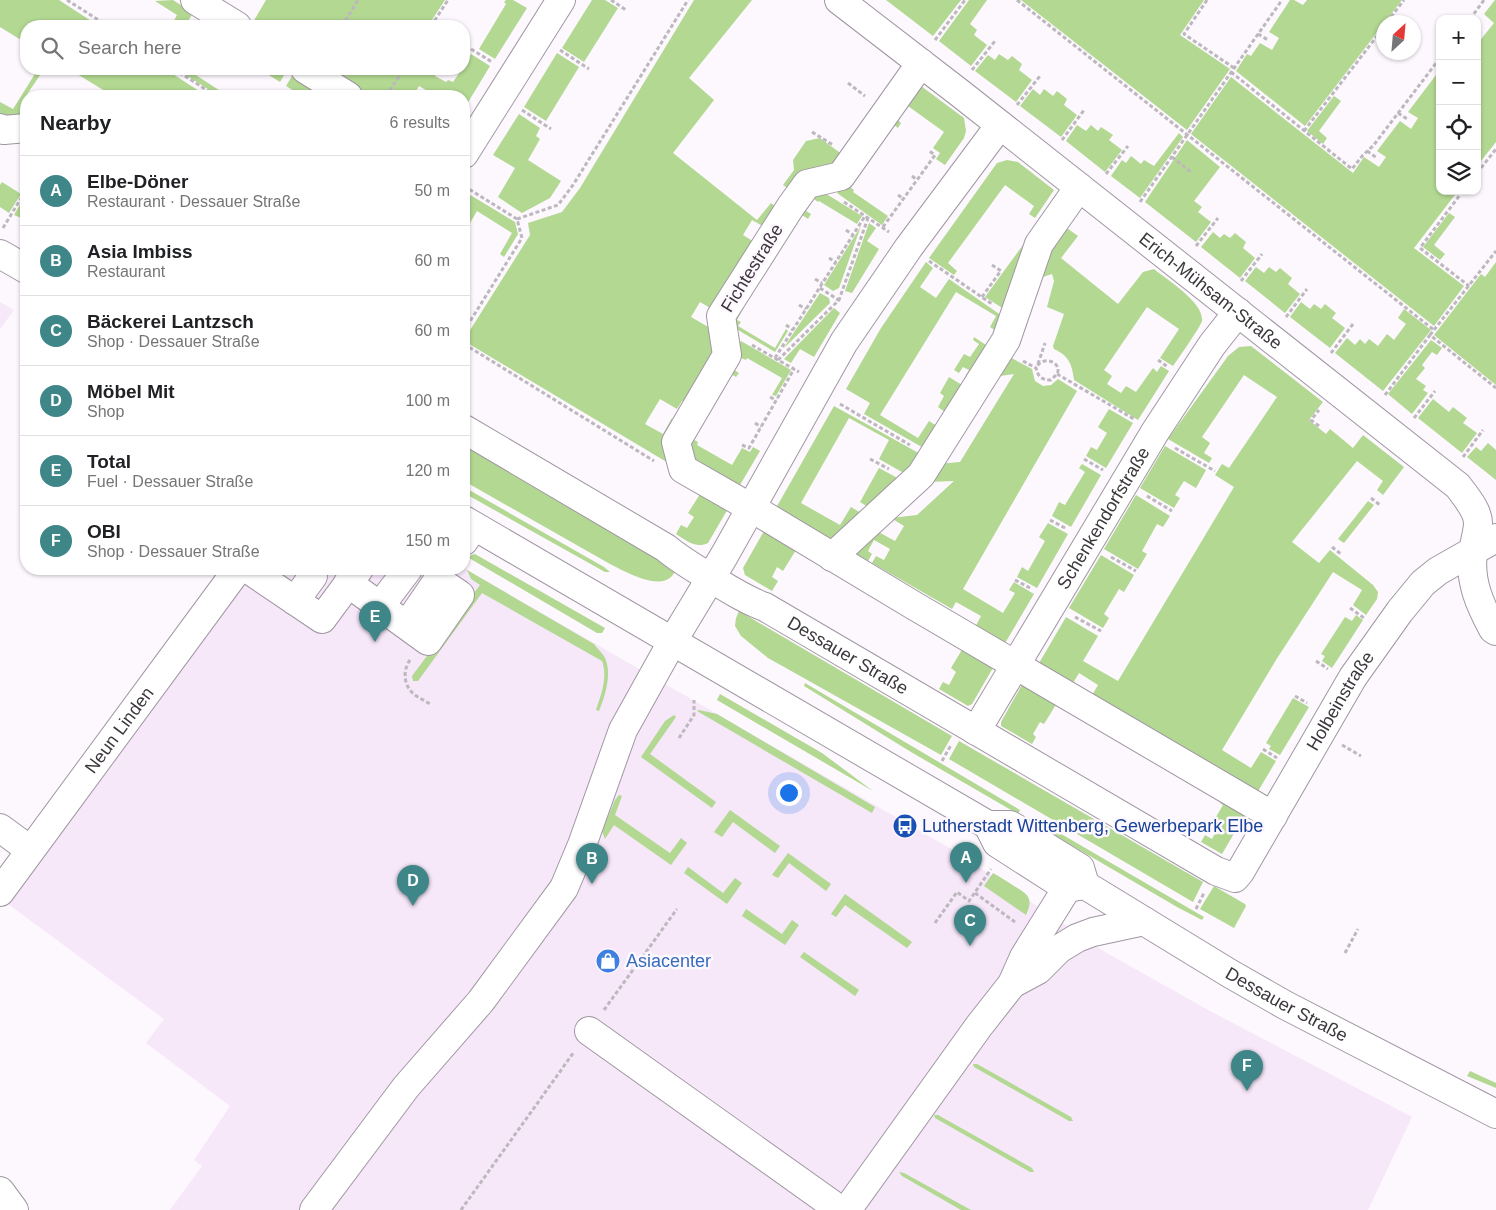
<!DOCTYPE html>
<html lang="en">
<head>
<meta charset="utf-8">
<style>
	:root { --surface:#fff; --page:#f2f2f2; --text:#202124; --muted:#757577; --line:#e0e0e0; --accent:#3e8688 }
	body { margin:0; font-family:Helvetica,sans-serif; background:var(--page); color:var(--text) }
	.controls { position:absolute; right:15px; top:15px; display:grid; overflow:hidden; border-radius:10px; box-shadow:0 1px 4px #0004 }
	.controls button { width:45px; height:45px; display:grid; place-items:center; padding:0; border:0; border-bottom:1px solid var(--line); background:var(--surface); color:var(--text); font:25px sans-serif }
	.compass { position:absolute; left:1376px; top:15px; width:45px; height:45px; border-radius:50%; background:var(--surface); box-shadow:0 1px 4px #0004; rotate:26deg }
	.you { position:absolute; left:788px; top:792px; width:18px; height:18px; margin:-12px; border:4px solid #fff; border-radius:50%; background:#1a73e8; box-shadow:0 0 0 8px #1a73e833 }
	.badge { display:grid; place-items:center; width:32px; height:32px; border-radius:50%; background:var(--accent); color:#fff; font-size:16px; font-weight:700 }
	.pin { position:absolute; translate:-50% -41px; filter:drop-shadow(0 1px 2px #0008) }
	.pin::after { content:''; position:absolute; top:26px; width:18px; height:15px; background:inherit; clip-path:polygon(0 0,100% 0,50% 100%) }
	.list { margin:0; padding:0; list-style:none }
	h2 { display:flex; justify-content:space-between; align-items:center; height:65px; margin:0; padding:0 20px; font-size:21px }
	h2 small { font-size:16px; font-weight:400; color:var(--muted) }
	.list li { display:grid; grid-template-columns:32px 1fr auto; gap:15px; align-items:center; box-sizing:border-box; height:70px; padding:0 20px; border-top:1px solid var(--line) }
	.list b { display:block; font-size:19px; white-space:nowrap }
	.list p { margin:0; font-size:16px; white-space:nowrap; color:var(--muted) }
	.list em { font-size:16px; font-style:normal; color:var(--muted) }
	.icon { flex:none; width:28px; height:28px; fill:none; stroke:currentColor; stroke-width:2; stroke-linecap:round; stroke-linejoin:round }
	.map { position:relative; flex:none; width:1496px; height:1210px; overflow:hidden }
	.search { position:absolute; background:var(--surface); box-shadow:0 1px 4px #0004; left:20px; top:20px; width:450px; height:55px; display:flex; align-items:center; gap:12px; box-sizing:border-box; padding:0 18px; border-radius:20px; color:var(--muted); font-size:19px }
	.panel { position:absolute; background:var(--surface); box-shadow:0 1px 4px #0004; left:20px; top:90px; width:450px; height:485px; border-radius:20px }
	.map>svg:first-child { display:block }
</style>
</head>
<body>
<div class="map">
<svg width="1496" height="1210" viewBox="0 0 1496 1210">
	<rect width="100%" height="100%" fill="#fdf7fe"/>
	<!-- built -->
	<g fill="#f6e7f9">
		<path d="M0,302L14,310L0,329Z"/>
		<path d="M464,568L958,853L1105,952L1210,1011L1412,1117L1368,1210H170L202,1166L194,1160L230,1106L146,1043L164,1019L4,901L254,569Z"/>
	</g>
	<!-- green -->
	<g fill="#b2d892">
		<path d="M0,0H59L99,26H26V43L0,27Z"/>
		<path d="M173,0L193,13L185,26H171L177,15L155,1Z"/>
		<path d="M266,0H445L428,26H255L252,24Z"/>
		<path d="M506,0H513L527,8L495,59L479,49L506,4L504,2Z"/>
		<path d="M592,0H605L618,8L584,62L562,48Z"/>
		<path d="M694,0H752L689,78L714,100L673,153L757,220L771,203L781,211L770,230L752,220L743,235L759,245L754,255L742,257L722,287L724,297L717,312L700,302L691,317L717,332L719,355L694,400L682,401L677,409L660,399L645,424L663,434L672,418L676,428L675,467L469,344L467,335L530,235L528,223L562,212L580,188Z"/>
		<path d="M886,0H961L933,36Z"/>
		<path d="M969,0H987L970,24L977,30L974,35L987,45L971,66L939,41Z"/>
		<path d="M1021,0H1204L1180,35L1230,69L1187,130Z"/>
		<path d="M1290,0H1294L1303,5L1307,0H1402L1305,126L1236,71L1247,54L1251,56L1260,43L1272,50L1279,38L1269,32Z"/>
		<path d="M1495,0H1496V142L1477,166V43H1478L1494,23L1484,14Z"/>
		<path d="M557,53L579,67L546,121L524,107Z"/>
		<path d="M471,54L490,66L464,109V96H436L419,86L413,96H364L321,69H431L436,72L435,76L446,82L448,80L453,82L462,69H464V65Z"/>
		<path d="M999,54L1008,60L1012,56L1022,64L1019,70L1032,80L1016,102L975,71L988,55L995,60Z"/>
		<path d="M38,69H44L26,96L25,100L26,101V121L0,120V102L13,109Z"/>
		<path d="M69,69H165L207,96H113Z"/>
		<path d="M176,69H188V70L225,94L223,96H219Z"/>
		<path d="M259,69H281L286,72L280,82Z"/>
		<path d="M1439,71L1440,191H1458L1414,248L1464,286L1434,326L1191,134L1231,77L1353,173L1364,157L1379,167L1386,157L1377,151L1400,121L1411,129L1418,118L1408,112Z"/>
		<path d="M292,76L324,96H302L286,86Z"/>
		<path d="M921,86L964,118L966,131L964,138L945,165L936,159L940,153L933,148L944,132L908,106L898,120L901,123L898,128L890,122Z"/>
		<path d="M1033,89L1040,95L1044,89L1053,96L1057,91L1067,99L1064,105L1077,115L1061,137L1020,106Z"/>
		<path d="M1334,96L1341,101L1319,131L1327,138L1323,144L1307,131Z"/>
		<path d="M519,114L540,128L536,136L540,139L528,160L561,181L550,198L522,213L498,197L515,168L493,155Z"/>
		<path d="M1077,125L1086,131L1091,125L1098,131L1101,127L1113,135L1109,140L1122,150L1105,172L1066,141Z"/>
		<path d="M1179,133L1183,137L1140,198L1111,176L1122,160L1126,163L1131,156L1141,164L1144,160L1154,166Z"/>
		<path d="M820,138L847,158L790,190L783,185L794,170L793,160L806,141Z"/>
		<path d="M1187,140L1220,167L1194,201L1202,207L1198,212L1211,222L1196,242L1145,202Z"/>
		<path d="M1007,160L1018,162L1054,190L1035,218L1029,214L1034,206L1005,185L948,263L957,271L954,275L929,258L997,163Z"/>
		<path d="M856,167L860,170L849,186L854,190L853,192L888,216L882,225L837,193Z"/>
		<path d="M2,182L21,194L9,213L0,207V185Z"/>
		<path d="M815,187L862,216L857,224L819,201L818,202L814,199L806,211L811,214L808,219L796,211Z"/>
		<path d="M467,193L515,222L518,234L504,257L500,254L512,233L477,211L470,223L465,220L464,222V199Z"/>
		<path d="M1058,197L1007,311L985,297Z"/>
		<path d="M22,201L26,203V220L14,215Z"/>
		<path d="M1449,213L1455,217L1434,245L1445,254L1440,260L1423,247Z"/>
		<path d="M869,223L876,228L867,241L879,249L852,293L845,291Z"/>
		<path d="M861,226L839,288L833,291L824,285Z"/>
		<path d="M1064,226L1078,236L1061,258L1118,304L1143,272L1154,269C1167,280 1204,302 1202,321C1201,326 1178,359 1173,366L1160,358L1179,329L1147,307L1104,370L1112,376L1107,384L1121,393L1126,386L1136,392L1153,368L1157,372L1161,366L1169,371L1138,420L1074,380C1072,364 1069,356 1054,349L1053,346L1064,314L1047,307L1054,281L1052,274L1034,280Z"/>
		<path d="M1213,232L1220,238L1224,234L1230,238L1235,233L1246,242L1243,248L1255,258L1240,278L1201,247Z"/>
		<path d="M926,262L933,268L920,287L936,298L949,279L1005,318L996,331L990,327L996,316L956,292L880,415L918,438L929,421L940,428L927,450L864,414L870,403L846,389L881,328Z"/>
		<path d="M1496,262V385L1434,335L1481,274L1485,277Z"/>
		<path d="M1256,267L1264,273L1269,267L1276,272L1280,268L1292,278L1288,284L1300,294L1285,313L1245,281Z"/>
		<path d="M820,293L829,298L830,303L783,349Z"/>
		<path d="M1301,302L1310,309L1314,304L1321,309L1325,304L1336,313L1332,318L1345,328L1330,348L1290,317Z"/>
		<path d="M736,303L744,307L737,320L741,322L738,326L775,348L786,329L788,331L775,352L728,324Z"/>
		<path d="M834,308L840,313L814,357L800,349L791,363L784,359Z"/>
		<path d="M1404,309L1431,330L1383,391L1335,353L1347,338L1355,345L1360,339L1365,344L1369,339L1378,346L1387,334L1394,340L1406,324L1398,318Z"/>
		<path d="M974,337L992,349L972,381L965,377L969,370L963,367L959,373L954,370L964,354L970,357L979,344L973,340Z"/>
		<path d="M1431,340L1442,348L1437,355L1432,352L1422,365L1425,368L1416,379L1426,386L1423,390L1428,393L1412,414L1388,394Z"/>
		<path d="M741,341L791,370L776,396L772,395L782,378L747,358L746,360L741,358L734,370L739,373L736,377L724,370Z"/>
		<path d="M1251,346L1323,402L1309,420L1326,434L1330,429L1353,448L1363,435L1404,467L1383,495L1377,490L1383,481L1357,461L1292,542L1319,563L1330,550L1373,585L1378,592L1377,599L1366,615L1353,605L1362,590L1333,572L1276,660L1222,750L1251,768L1261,752L1276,761L1254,798L1088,702L1098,685L1079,673L1069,690L1035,670L1066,617L1098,636L1083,661L1118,681L1234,487L1215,475L1222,464L1229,468L1277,397L1244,375L1202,437L1210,443L1204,453L1212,458L1209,463L1168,439L1228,356L1239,347Z"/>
		<path d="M1006,355L1032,369L1035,381L1043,386L1051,385L1058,379L1077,391L963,589L1003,613L1015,593L1009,590L1014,582L1034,594L1001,650L972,633L981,616L956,602L952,609L872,563L876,556L884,560L890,549L874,540L868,551L872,554L868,561L851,551L875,530L895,541L904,526L891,518L917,515L954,481L928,482L938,464L960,462L1014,374L993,377Z"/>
		<path d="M949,377L967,388L945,412L938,407L944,396L940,393Z"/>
		<path d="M1433,399L1449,412L1453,407L1467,418L1463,423L1477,433L1462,453L1418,418Z"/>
		<path d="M834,406L924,456L909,476L879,459L889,440L849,418L801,503L840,525L851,507L866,516L837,543L776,508Z"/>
		<path d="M1109,409L1133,423L1106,468L1086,456L1091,447L1097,450L1107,433L1098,427Z"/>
		<path d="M687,436L698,442L697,445L732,465L742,448L750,452L753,447L760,451L737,490L688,462Z"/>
		<path d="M1488,443L1496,450V480L1467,457L1476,447L1481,451Z"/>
		<path d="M464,446L676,570C674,573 673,575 671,577C657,590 624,571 610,564L464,481Z"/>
		<path d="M1165,446L1206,470L1196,488L1184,481L1175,495L1180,498L1174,508L1140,488Z"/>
		<path d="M1082,464L1101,475L1071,527L1052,516L1059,502L1065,505L1085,472L1079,468Z"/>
		<path d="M879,468L903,481L873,510L860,502Z"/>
		<path d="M464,487L604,567L610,572H605L464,493Z"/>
		<path d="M702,491L729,507L708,543C696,549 687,541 676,534L681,525L687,528L694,517L688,513Z"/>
		<path d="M1136,495L1170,516L1163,527L1157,524L1142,551L1147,554L1138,569L1104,549Z"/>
		<path d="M1368,501L1374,505L1344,543L1338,539Z"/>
		<path d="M1048,523L1068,534L1037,588L1017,577L1022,567L1028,571L1045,541L1039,537Z"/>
		<path d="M764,531L796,550L783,571L777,567L772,577L778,581L772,591L745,575L743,568Z"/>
		<path d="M475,554L605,628L602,633H597L469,558L471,555Z"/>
		<path d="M1101,555L1134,575L1124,592L1119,589L1104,614L1109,618L1103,628L1069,608Z"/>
		<path d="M467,570L594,644C597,648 601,652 604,656C613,672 605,696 599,711L596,710C601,695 608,677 602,661L482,593L418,681H413L412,676L480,585L471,579Z"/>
		<path d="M739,611L952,736L941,755L768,658L741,636L735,626L736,618Z"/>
		<path d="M1356,615L1363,620L1332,668L1322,661L1325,656L1321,654L1345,617L1352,621Z"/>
		<path d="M963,648L994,666L972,704L968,706L939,689L943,682L949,685L956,672L951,668Z"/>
		<path d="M805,683L1020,810L1018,814L911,752L804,686Z"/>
		<path d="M1023,683L1057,703L1044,724L1040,722L1033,734L1036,737L1032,744L1001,726V722Z"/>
		<path d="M720,694L822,753L873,791L717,700Z"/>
		<path d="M1293,698L1309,707L1280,755L1269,749L1271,746L1266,743Z"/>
		<path d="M699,710L717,714L875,807L872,813L697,711Z"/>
		<path d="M674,715L676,717L650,754L716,802L712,808L641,757L665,721Z"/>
		<path d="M959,741L1203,882L1193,902L949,759Z"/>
		<path d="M619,795L622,796L615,815L670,853L681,838L687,843L671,865L614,825L605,839L602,831L615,800Z"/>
		<path d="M1222,799L1246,813L1222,854L1201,842L1205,835L1212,839L1219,826L1213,822L1223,805L1220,803Z"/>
		<path d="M730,810L780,846L775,853L733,822L722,837L714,832Z"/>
		<path d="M1032,817L1204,917L1202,920L1177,907L1030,821Z"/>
		<path d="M788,853L831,884L826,891L789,863L778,878L772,875Z"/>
		<path d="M688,867L723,893L735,878L742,883L727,904L684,873Z"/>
		<path d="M993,873C1000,877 1007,881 1014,886C1028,894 1034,898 1026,915L984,886Z"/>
		<path d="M1214,886L1245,904L1246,906L1234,928L1200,909Z"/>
		<path d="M845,894L912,942L907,948L845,905L836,917L831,914Z"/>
		<path d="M746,909L782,934L792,920L799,925L785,945L742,916Z"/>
		<path d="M804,952L859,990L855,996L800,957Z"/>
		<path d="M973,1064H977L1071,1117L1073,1121H1069L974,1067Z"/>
		<path d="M1470,1071L1496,1083V1088L1467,1076Z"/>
		<path d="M934,1115H938L1032,1168L1034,1172H1030L935,1118Z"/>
		<path d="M899,1172L904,1173L971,1210H961L902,1176Z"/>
	</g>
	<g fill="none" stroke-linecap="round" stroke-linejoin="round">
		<defs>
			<g id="minor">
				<path d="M195,0L237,26"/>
				<path id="s1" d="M839,0L961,94L1458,486C1465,496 1478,510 1478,523C1478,532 1474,543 1473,553C1469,581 1480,605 1493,629L1496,631"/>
				<path d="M921,63L841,176L807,184L791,206L721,316L727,355L676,442L683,469L760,513L913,605L1273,816"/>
				<path d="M305,69L348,96"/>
				<path d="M0,128L4,130L26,128"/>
				<path d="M464,154L561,0"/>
				<path id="s2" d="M464,429L666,548C679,559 694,568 709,577C727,588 745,600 765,607L1216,871L1235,878L1240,872L1353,677L1400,611L1423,583L1438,571L1496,538"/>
				<path d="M464,541L474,526"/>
				<path d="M832,557L921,475L1006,340L1039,244L1079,187"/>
				<path d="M248,569L322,619L359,569"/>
				<path d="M348,583L428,641L460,595L438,580L407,625"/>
				<path d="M295,601L313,576"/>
				<path d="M380,606L408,569"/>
				<path id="s3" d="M976,731L1155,432L1212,345L1238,312"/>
				<path d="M0,828L30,850"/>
				<path id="s4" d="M0,892L238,569"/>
				<path d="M1012,984L1038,970L1059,949L1077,938L1093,932L1144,921"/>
				<path d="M589,1031L840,1210"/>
				<path d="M0,1191L14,1210"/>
				<path d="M314,1210L406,1087L481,1001L564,888L582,845L623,730L672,642L724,556L844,342L909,247L1000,125"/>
				<path d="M847,1210L979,1026L1012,984L1024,957L1067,888"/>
			</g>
			<g id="major">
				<path d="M0,254L26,269"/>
				<path d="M464,520L988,825H1010L1017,829L1080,868L1085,885"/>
				<path id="s5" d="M988,825L997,843L1067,888L1085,885L1229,973L1285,1005L1496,1114"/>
			</g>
		</defs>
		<!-- minor casing -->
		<use href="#minor" stroke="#a097a2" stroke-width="30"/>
		<!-- major casing -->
		<use href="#major" stroke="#a097a2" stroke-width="30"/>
		<!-- path -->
		<g stroke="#bdb7be" stroke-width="3" stroke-dasharray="4 2.5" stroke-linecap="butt">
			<path d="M67,0L108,26"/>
			<path d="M611,0L626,10"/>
			<path d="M1017,0L1434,330"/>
			<path d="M1207,0L1184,34L1234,68"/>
			<path d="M1470,19L1484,0"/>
			<path d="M1387,22L1404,0"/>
			<path d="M342,26L358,0"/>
			<path d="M431,26L448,0"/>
			<path d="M1258,34L1268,40"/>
			<path d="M935,40L965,0"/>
			<path d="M471,49L492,62"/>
			<path d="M560,50L589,69"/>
			<path d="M174,69L216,96"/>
			<path d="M972,70L995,41"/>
			<path d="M1231,72L1352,169L1363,155L1373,146L1440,58"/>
			<path d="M848,83L865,96"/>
			<path d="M386,96L404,69"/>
			<path d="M1017,105L1040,76"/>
			<path d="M522,110L551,129"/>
			<path d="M1398,113L1407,119"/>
			<path d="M1304,131L1384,27"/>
			<path d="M812,132L833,145"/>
			<path d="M1062,140L1084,110"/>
			<path d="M1367,151L1377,158"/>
			<path d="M1172,157L1192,173"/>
			<path d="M1477,173L1496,149"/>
			<path d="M1106,174L1128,146"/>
			<path d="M912,176L917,180"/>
			<path d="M464,186L517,219L522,238L464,331"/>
			<path d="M1463,191L1420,248L1469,286"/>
			<path d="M898,195L904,199"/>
			<path d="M844,202L889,232"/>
			<path d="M1140,202L1282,0"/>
			<path d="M517,219L558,205L573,185L688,0"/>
			<path d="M883,227L935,155L929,151"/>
			<path d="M3,228L23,195"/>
			<path d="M846,230L853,235"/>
			<path d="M1196,246L1218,218"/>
			<path d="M829,258L836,262"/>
			<path d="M929,261L992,304"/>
			<path d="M992,265L1001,271"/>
			<path d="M815,279L822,283"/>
			<path d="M1241,281L1262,254"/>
			<path d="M820,288L840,301"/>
			<path d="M982,297L1000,272"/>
			<path d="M799,305L806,309"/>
			<path d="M1286,317L1307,289"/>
			<path d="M786,325L793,330"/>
			<path d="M1430,335L1496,251"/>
			<path d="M464,344L654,461"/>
			<path d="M752,345L799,372"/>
			<path d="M1331,353L1353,324"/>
			<path d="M775,358L865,216"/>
			<path d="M778,360L839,300L868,218"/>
			<path d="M1158,360L1168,367"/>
			<path d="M1023,361L1036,368C1038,377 1042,380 1051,380C1053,378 1055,376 1057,374C1063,363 1043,354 1036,368"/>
			<path d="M1038,364L1045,343"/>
			<path d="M1057,374L1134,419"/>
			<path d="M1385,395L1430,335L1496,388"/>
			<path d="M770,397L776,400"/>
			<path d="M840,404L910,445"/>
			<path d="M1414,418L1435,391"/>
			<path d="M755,423L761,427"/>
			<path d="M1319,426L1311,420L1319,410"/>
			<path d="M742,445L749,448L794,369"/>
			<path d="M1175,448L1215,471"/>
			<path d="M1463,457L1483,430"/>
			<path d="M870,459L889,469"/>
			<path d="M1084,459L1103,470"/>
			<path d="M1147,496L1172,511"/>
			<path d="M1371,498L1380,505"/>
			<path d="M1050,520L1067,529"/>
			<path d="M1332,547L1341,554"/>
			<path d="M1111,557L1136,571"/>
			<path d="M1015,580L1032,589"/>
			<path d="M1350,608L1364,618"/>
			<path d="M1075,617L1101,631"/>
			<path d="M410,660C404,668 403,681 410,690C414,696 424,700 430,704"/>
			<path d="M1316,661L1328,669"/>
			<path d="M1295,696L1307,703"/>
			<path d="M679,738L694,715V700"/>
			<path d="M1342,745L1361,756"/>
			<path d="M1263,749L1277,758"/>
			<path d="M942,761L951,745"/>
			<path d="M975,893L1015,922"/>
			<path d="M1196,909L1204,893"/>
			<path d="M935,923L957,892L969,901L991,869"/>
			<path d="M1345,953L1358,929"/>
			<path d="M604,1010L677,909"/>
			<path d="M461,1210L574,1052"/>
		</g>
		<!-- minor -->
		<use href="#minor" stroke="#fff" stroke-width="28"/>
		<!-- major -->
		<use href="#major" stroke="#fff" stroke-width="28"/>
	</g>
	<!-- icons -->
	<defs>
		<symbol id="bus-disc" viewBox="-11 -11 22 22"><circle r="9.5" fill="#1a4fb4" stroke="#fdf7fe"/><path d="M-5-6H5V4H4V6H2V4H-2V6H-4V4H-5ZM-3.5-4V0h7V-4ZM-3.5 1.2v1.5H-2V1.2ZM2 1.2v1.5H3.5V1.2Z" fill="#fff"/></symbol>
		<symbol id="shop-disc" viewBox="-11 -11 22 22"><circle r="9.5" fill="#3f7fe0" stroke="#fdf7fe"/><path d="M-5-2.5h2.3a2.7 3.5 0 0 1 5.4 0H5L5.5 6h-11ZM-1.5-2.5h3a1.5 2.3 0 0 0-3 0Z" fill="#fff"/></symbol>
	</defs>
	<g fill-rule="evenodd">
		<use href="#bus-disc" x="891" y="812" width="28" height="28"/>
		<use href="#shop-disc" x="594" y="947" width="28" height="28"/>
	</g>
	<g text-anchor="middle" stroke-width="5" stroke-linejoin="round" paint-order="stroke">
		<!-- street labels -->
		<g font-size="18" fill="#3b373c" stroke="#fdf7fe">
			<text transform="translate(752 268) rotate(-58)" y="6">Fichtestraße</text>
			<text dy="6" stroke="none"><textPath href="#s1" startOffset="472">Erich-Mühsam-Straße</textPath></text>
			<text dy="6" stroke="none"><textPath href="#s3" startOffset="248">Schenkendorfstraße</textPath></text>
			<text dy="6" stroke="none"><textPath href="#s2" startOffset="446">Dessauer Straße</textPath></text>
			<text dy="6" stroke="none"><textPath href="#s2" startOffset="1099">Holbeinstraße</textPath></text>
			<text dy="6" stroke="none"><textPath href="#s4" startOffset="201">Neun Linden</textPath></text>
			<text dy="6" stroke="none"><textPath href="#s5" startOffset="356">Dessauer Straße</textPath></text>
		</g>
		<!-- transit labels -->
		<g font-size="18" fill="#164399" stroke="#fdf7fe" text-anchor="start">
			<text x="922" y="832">Lutherstadt Wittenberg, Gewerbepark Elbe</text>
		</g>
		<!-- shop labels -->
		<g font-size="18" fill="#366cbe" stroke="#fdf7fe" text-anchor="start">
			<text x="626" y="967">Asiacenter</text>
		</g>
	</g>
</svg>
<div class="controls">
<button>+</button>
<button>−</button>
<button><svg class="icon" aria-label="locate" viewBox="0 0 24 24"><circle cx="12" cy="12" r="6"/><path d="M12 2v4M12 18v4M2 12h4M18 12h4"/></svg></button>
<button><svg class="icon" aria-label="layers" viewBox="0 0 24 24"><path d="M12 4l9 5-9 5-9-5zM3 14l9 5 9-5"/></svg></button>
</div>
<svg class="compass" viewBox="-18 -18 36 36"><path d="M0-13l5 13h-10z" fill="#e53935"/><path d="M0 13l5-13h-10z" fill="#757577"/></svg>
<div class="you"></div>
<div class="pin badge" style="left:966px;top:883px">A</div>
<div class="pin badge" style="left:592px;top:884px">B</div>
<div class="pin badge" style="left:970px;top:946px">C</div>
<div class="pin badge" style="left:413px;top:906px">D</div>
<div class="pin badge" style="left:375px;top:642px">E</div>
<div class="pin badge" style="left:1247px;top:1091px">F</div>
<div class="search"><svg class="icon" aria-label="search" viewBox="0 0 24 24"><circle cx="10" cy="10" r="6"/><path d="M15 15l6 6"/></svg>Search here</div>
<section class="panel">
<h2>Nearby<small>6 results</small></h2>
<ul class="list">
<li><span class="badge">A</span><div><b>Elbe-Döner</b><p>Restaurant · Dessauer Straße</p></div><em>50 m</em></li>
<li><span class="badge">B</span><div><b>Asia Imbiss</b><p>Restaurant</p></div><em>60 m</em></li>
<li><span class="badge">C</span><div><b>Bäckerei Lantzsch</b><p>Shop · Dessauer Straße</p></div><em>60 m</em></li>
<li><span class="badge">D</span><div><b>Möbel Mit</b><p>Shop</p></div><em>100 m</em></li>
<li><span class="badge">E</span><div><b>Total</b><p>Fuel · Dessauer Straße</p></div><em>120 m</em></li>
<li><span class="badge">F</span><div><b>OBI</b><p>Shop · Dessauer Straße</p></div><em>150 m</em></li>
</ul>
</section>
</div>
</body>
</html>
